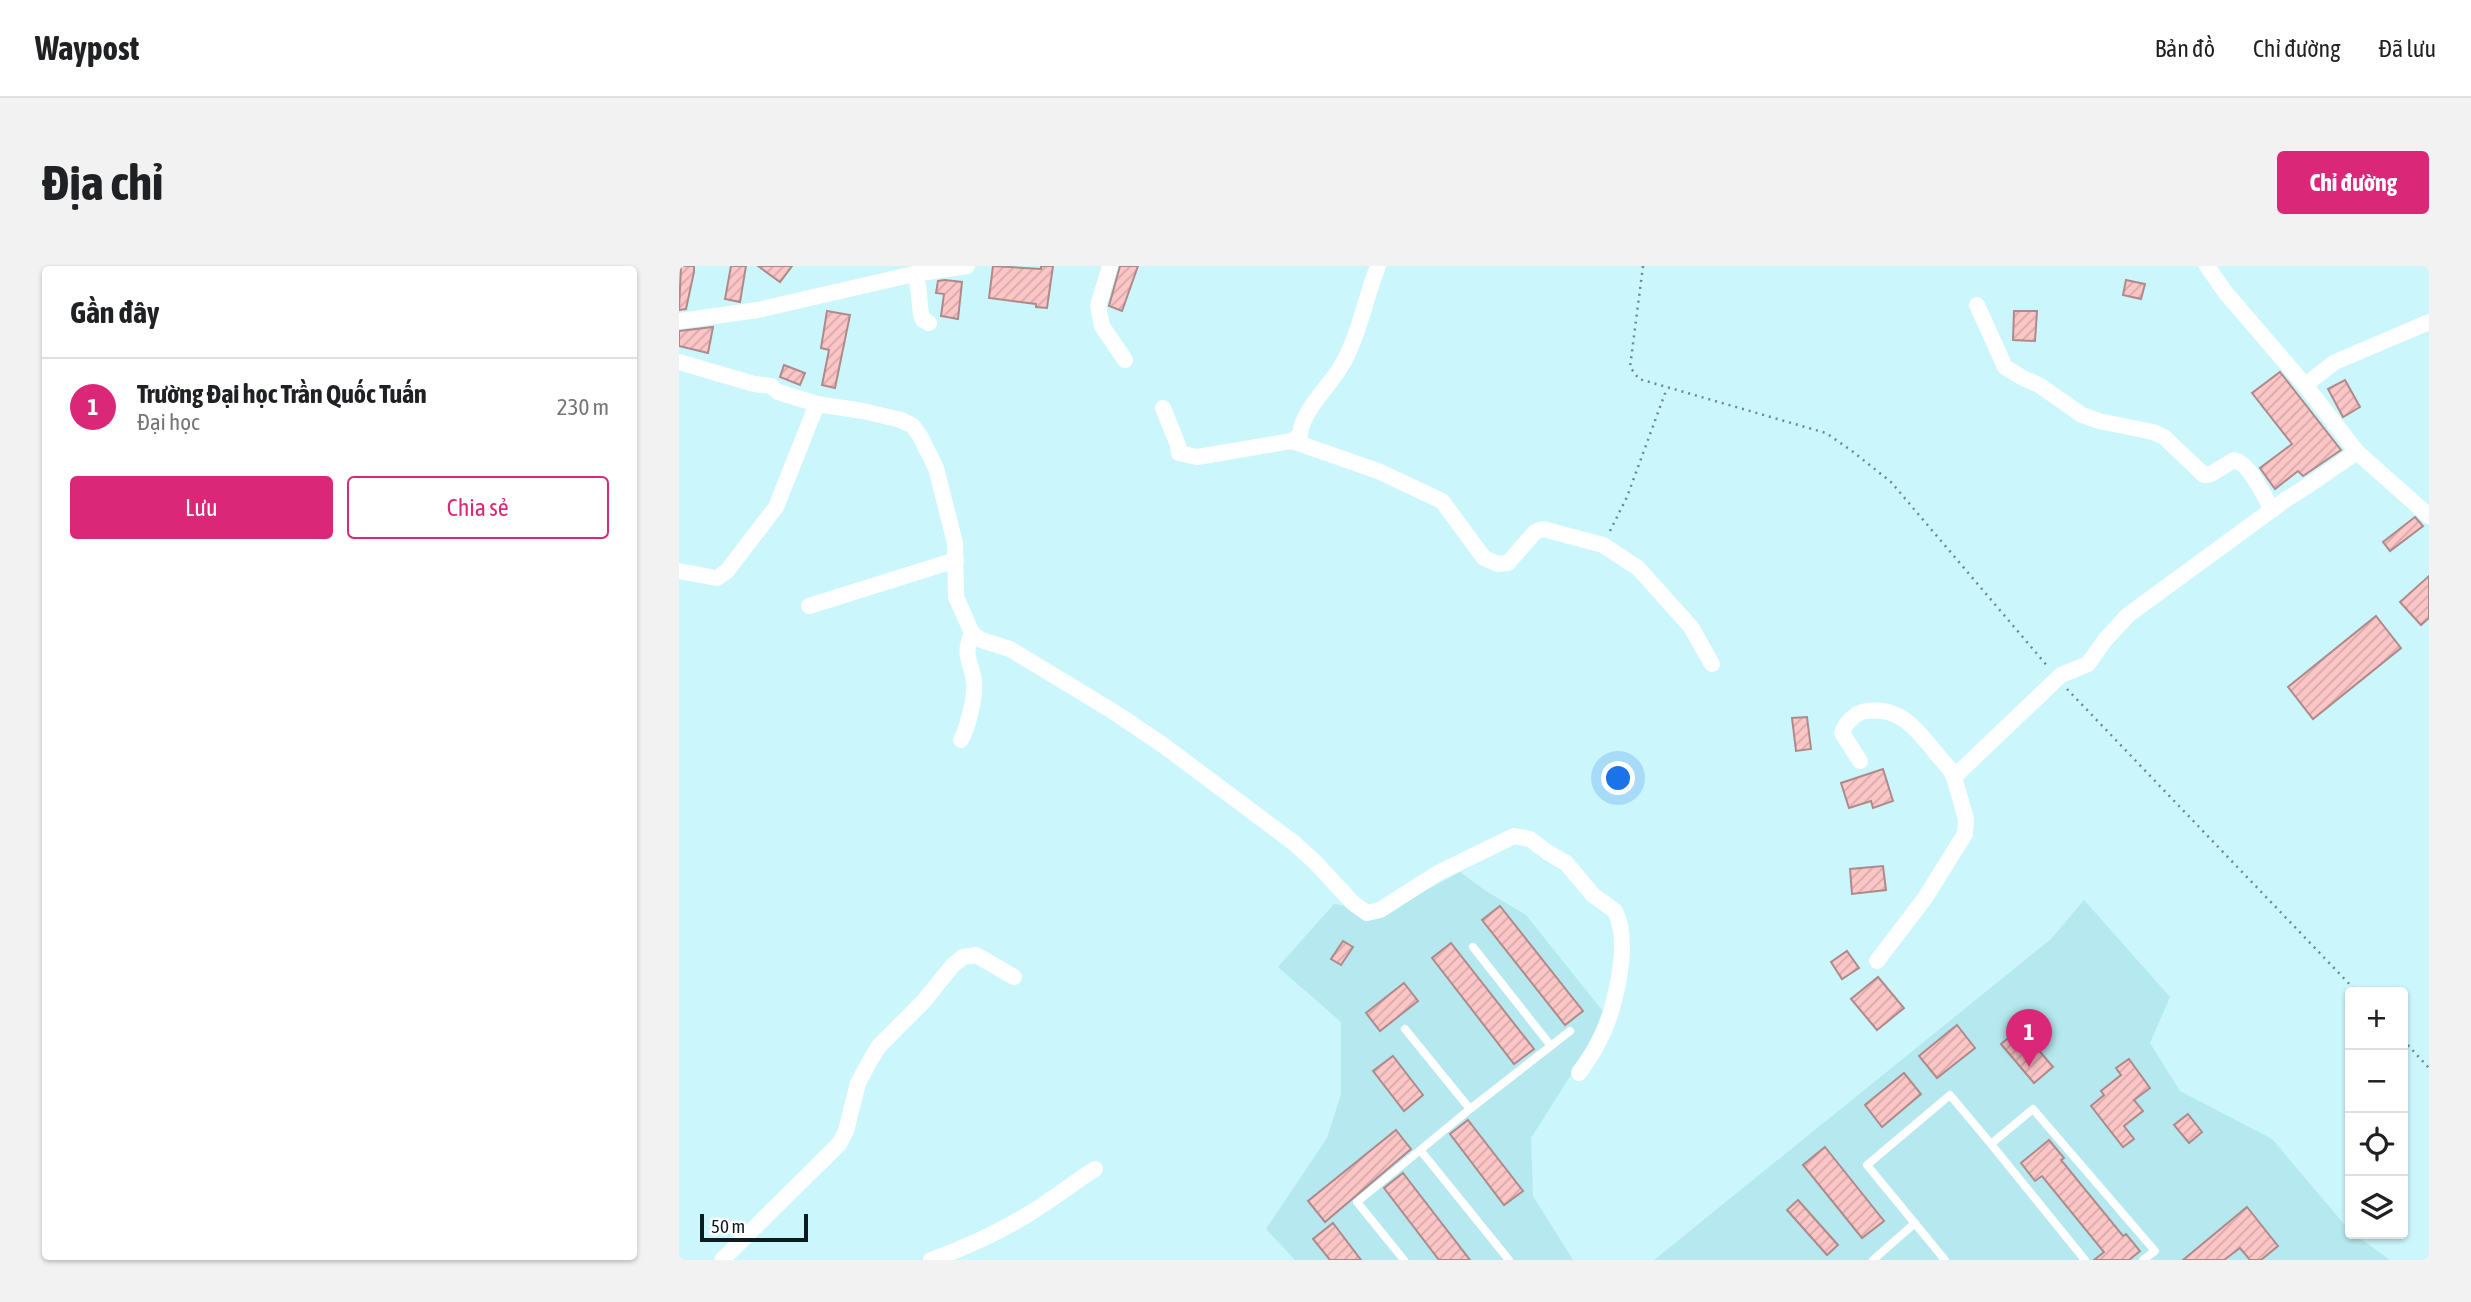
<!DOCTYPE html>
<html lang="vi">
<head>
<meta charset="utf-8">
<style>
	:root { --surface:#fff; --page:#f2f2f2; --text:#202124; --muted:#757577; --line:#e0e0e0; --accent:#db2777 }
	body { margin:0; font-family:"Asap Condensed",sans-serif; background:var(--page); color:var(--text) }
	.controls { position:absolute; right:21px; bottom:21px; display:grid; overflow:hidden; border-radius:7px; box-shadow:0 2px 5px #0004 }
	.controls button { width:63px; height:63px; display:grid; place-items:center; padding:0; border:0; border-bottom:2px solid var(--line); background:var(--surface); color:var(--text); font:35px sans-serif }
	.scale { position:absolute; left:21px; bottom:18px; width:108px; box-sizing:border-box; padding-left:7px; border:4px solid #0c1c1e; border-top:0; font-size:19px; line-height:24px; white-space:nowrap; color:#0c1c1e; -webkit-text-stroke:5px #fff; paint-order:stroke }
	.you { position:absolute; left:940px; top:513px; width:24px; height:24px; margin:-18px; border:5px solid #fff; border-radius:50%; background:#1a73e8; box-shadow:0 0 0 10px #1a73e833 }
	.badge { display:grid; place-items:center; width:46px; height:46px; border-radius:50%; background:var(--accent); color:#fff; font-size:23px; font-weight:700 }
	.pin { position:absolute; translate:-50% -58px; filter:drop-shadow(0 2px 4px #0008) }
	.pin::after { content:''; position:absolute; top:37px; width:24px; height:21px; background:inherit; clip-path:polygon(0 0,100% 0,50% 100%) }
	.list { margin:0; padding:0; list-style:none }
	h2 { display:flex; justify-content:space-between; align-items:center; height:91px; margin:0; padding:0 28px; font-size:30px }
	h2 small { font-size:23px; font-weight:400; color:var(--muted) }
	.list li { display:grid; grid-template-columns:46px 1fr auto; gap:21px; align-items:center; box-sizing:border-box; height:98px; padding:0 28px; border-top:2px solid var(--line) }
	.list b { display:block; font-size:26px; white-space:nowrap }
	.list p { margin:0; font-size:23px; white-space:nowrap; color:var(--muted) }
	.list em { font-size:23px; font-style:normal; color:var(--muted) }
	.actions { display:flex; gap:14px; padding:21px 28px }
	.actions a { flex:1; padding:16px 0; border:2px solid var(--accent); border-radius:7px; text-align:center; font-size:24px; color:var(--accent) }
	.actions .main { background:var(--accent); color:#fff }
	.icon { flex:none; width:38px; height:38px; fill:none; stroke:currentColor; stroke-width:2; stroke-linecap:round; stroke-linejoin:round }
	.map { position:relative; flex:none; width:1750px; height:994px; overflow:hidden; border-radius:7px }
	header { display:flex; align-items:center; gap:42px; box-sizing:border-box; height:98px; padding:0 35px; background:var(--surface); border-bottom:2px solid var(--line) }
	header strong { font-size:33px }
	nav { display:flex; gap:38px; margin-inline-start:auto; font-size:24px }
	.intro { display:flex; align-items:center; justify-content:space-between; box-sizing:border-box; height:168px; padding:0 42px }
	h1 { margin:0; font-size:49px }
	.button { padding:18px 32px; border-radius:7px; background:var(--accent); color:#fff; font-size:24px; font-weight:700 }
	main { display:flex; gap:42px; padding:0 42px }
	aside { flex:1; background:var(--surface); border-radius:7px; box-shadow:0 2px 5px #0004 }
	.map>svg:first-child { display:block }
</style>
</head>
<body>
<header>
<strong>Waypost</strong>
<nav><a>Bản đồ</a><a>Chỉ đường</a><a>Đã lưu</a></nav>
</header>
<div class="intro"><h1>Địa chỉ</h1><a class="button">Chỉ đường</a></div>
<main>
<aside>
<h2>Gần đây<small></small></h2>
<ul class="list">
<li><span class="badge">1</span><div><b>Trường Đại học Trần Quốc Tuấn</b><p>Đại học</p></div><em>230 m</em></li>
</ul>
<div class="actions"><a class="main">Lưu</a><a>Chia sẻ</a></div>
</aside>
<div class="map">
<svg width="1750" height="994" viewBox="0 0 1750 994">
	<defs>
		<pattern id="building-hatch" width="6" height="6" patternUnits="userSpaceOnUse" patternTransform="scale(1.75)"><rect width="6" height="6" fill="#fcc5c6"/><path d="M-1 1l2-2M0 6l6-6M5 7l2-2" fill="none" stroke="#d7a9aa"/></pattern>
	</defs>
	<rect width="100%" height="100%" fill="#cbf6fc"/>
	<!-- built -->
	<g fill="#b5e9ef">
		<path d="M781,606L807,625L847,649L926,748L897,801L852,872L854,930L894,994H616L587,963L648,872L662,828V756L599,701L655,638L707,646Z"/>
		<path d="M1405,634L1491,731L1471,777L1501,825L1593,873L1671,965V968H1675L1711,994H975L1372,673Z"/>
	</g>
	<!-- building -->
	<g fill="url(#building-hatch)" stroke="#af8a8b" stroke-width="2">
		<path d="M2,0H15V6L7,43L0,44Z"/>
		<path d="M52,0H67L61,36L46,33Z"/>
		<path d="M79,0H113L101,16Z"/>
		<path d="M314,0L362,3V0H374L368,42L357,41V38L310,32Z"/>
		<path d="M441,0H459L443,45L430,40Z"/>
		<path d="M266,14L283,16L279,53L262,50L265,28L257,27L259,15Z"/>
		<path d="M1447,14L1466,18L1462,33L1444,29Z"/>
		<path d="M148,45L171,49L156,122L143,119L150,84L142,82Z"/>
		<path d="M1335,45H1358L1356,75L1334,74Z"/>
		<path d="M34,61L29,87L0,80V65Z"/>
		<path d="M105,99L126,107L121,119L101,111Z"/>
		<path d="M1601,106L1662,184L1624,210L1619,205L1596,223L1581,202L1613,178L1573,127Z"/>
		<path d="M1666,114L1681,141L1664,151L1649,123Z"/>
		<path d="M1736,251L1744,260L1711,285L1704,276Z"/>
		<path d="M1750,310V352L1742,359L1721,336Z"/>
		<path d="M1697,350L1722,382L1634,453L1609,421Z"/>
		<path d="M1128,451L1132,483L1117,485L1113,452Z"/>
		<path d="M1204,503L1214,535L1194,542L1192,535L1170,542L1162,517Z"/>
		<path d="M1204,600L1207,624L1173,628L1171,603Z"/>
		<path d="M821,640L904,745L886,759L803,654Z"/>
		<path d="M664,675L674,681L662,699L652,693Z"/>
		<path d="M772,677L855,783L835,798L753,692Z"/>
		<path d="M1168,685L1180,702L1163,713L1152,696Z"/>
		<path d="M1199,711L1225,742L1198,764L1172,733Z"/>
		<path d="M725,717L739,735L701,765L687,747Z"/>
		<path d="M1278,759L1296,782L1258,812L1240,790Z"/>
		<path d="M1341,762L1374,801L1355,817L1322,778Z"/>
		<path d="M714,790L744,829L725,845L694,805Z"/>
		<path d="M1450,793L1471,822L1455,834L1464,845L1445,860L1455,873L1444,881L1412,840L1425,829L1422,825L1442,809L1437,802Z"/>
		<path d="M1225,807L1242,828L1203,861L1186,839Z"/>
		<path d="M1509,848L1523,866L1510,877L1495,859Z"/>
		<path d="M789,854L844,925L825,939L771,868Z"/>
		<path d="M717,864L732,883L646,956L629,935Z"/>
		<path d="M1370,874L1385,892L1382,894L1444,970L1447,968L1461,985L1450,994H1415L1425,986L1363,910L1356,915L1342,897Z"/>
		<path d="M1146,881L1205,955L1183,972L1124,899Z"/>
		<path d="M724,907L791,994H760L705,922Z"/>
		<path d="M1119,934L1159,979L1148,989L1108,944Z"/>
		<path d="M1568,941L1599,980L1582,994H1571L1561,982L1545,994H1504Z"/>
		<path d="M654,957L682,994H651L634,973Z"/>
	</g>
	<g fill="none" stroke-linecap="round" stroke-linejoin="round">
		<!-- path -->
		<g stroke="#6c898e" stroke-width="2.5" stroke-dasharray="2 5" stroke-linecap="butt">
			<path d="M964,0L951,101L960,113L1147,167L1173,185L1212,216L1370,402"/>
			<path d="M931,265L948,231L988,122"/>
			<path d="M1388,423L1678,726"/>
			<path d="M1724,774L1750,802"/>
		</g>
		<!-- lane -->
		<g stroke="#fff" stroke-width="8">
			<path d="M794,681L872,780"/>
			<path d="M726,763L791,843"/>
			<path d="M1312,878L1406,994"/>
			<path d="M742,885L830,994"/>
			<path d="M725,994L678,936L791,843L891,765"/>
			<path d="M1194,994L1236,957"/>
			<path d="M1266,994L1188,899L1271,829L1312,878L1354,843L1476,985L1464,994"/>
		</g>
		<!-- street -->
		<g stroke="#fff" stroke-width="16">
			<path d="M431,0L419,40L423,60L446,94"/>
			<path d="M1528,0L1546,26L1626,119"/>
			<path d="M235,8C243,23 238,39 244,54L250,57"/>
			<path d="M1298,39L1326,101L1344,112L1360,119L1403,149L1420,155L1474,166L1485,171L1525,209L1532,208L1555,194C1571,197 1585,230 1593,244"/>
			<path d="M0,55L79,44L235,8L288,0"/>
			<path d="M1750,56L1656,96L1626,119L1678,186L1750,250"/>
			<path d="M0,96L75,118L92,120L99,126L138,138L184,145L222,154L234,160L241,170L257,202L276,277L277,331L293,367L302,374L331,383L435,446L484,479L615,577L636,596L674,637L688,647L701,644L759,607L835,570L851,573L868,586L887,597L914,629L936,645C953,678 935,748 918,779C913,789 906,798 900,807"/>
			<path d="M484,142L499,179L500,187L518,191L613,175L621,169C622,148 646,124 657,108C679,77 685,35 699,0"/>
			<path d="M613,175L699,205L763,235L805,292L819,298L829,297L856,266L864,263L924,279L959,302L1012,361L1033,398"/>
			<path d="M0,305L38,312L48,305L97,241L138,138"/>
			<path d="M130,340L277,294"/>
			<path d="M282,474C289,461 297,429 295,415C292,394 283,390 293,367"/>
			<path d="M1181,495L1163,467C1167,456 1176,447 1187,445C1229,439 1245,476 1270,502L1275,511L1287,553L1286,568L1246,632L1198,695"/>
			<path d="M1275,511L1382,409L1409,398L1426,374L1449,349L1609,232C1633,218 1655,201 1678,186"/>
			<path d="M43,994L160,878L167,865L179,817L192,793L200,780L244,736L274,699L284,691L297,689L335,711"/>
			<path d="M252,994C294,979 334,960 371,934C386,924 400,913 416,903"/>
		</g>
	</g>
</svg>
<div class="controls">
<button>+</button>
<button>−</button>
<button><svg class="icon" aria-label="locate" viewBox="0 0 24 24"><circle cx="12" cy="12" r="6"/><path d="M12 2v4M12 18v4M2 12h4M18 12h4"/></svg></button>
<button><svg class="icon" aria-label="layers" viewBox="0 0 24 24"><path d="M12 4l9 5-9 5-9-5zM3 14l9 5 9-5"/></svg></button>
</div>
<div class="scale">50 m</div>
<div class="you"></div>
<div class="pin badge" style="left:1350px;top:801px">1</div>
</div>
</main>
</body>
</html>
